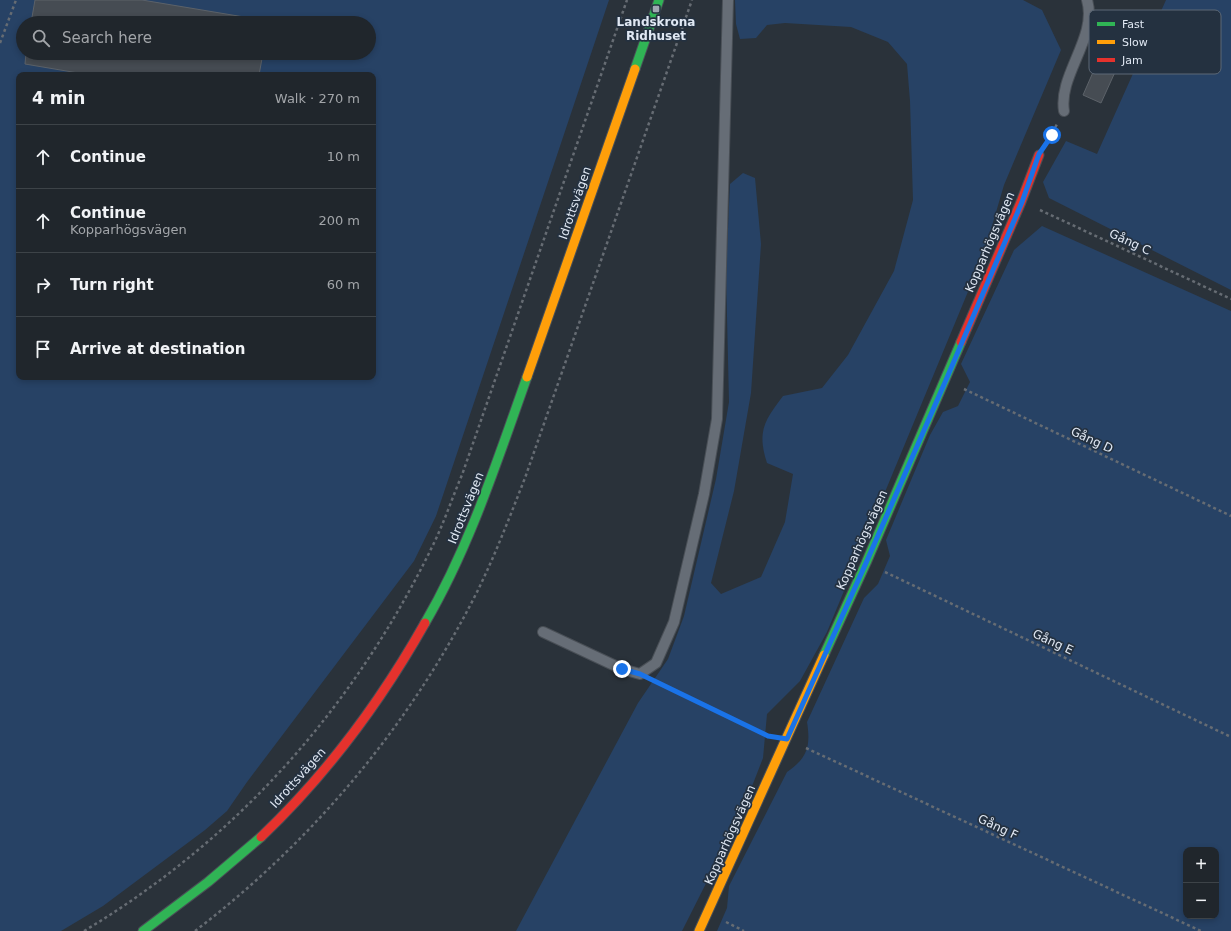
<!DOCTYPE html>
<html lang="en">
<head>
<meta charset="utf-8">
<style>
	:root { --surface:#20262c; --page:#2d3238; --text:#f1f3f6; --muted:#a2a5a9; --line:#3d4348 }
	body { margin:0; font-family:"DejaVu Sans",sans-serif; background:var(--page); color:var(--text) }
	.controls { position:absolute; right:12px; bottom:12px; display:grid; overflow:hidden; border-radius:8px; box-shadow:0 2px 6px #0003 }
	.controls button { width:36px; height:36px; display:grid; place-items:center; padding:0; border:0; border-bottom:1px solid var(--line); background:var(--surface); color:var(--text); font:20px sans-serif }
	.stop { position:absolute; width:12px; height:12px; margin:-9px; border:3px solid #1a73e8; border-radius:50%; background:#fff }
	.stop.end { background:#1a73e8; border-color:#fff; box-shadow:0 1px 4px #0008 }
	.list { margin:0; padding:0; list-style:none }
	h2 { display:flex; justify-content:space-between; align-items:center; height:52px; margin:0; padding:0 16px; font-size:17px }
	h2 small { font-size:13px; font-weight:400; color:var(--muted) }
	.list li { display:grid; grid-template-columns:26px 1fr auto; gap:12px; align-items:center; box-sizing:border-box; height:64px; padding:0 16px; border-top:1px solid var(--line) }
	.list b { display:block; font-size:15px; white-space:nowrap }
	.list p { margin:0; font-size:13px; white-space:nowrap; color:var(--muted) }
	.list em { font-size:13px; font-style:normal; color:var(--muted) }
	.icon { flex:none; width:22px; height:22px; fill:none; stroke:currentColor; stroke-width:2; stroke-linecap:round; stroke-linejoin:round }
	.map { position:relative; flex:none; width:1231px; height:931px; overflow:hidden }
	.search { position:absolute; background:var(--surface); box-shadow:0 2px 6px #0003; left:16px; top:16px; width:360px; height:44px; display:flex; align-items:center; gap:10px; box-sizing:border-box; padding:0 14px; border-radius:22px; color:var(--muted); font-size:15px }
	.panel { position:absolute; background:var(--surface); box-shadow:0 2px 6px #0003; left:16px; top:72px; width:360px; height:308px; border-radius:8px }
	.map>svg:first-child { display:block }
</style>
</head>
<body>
<div class="map">
<svg width="1231" height="931" viewBox="0 0 1231 931">
	<rect width="100%" height="100%" fill="#2a323a"/>
	<!-- green -->
	<g fill="#274265" fill-rule="evenodd">
		<path d="M0,0H609L436,516L414,561L247,782L227,811L205,830L103,906L61,931H0ZM23,23H369V53H23ZM19,75H373V377H19Z"/>
		<path d="M735,0H1023L1042,10L1061,50L1004,185L984,253L827,632L800,681L767,714L763,758L742,812L682,931H516L638,703L668,659L684,616L716,479L729,402L726,273L730,184L743,173L755,178L761,244L751,393L734,491L711,583L721,594L761,577L785,522L793,474L767,463C757,432 764,421 783,396L822,388L848,355L894,271L913,200L910,101L907,64L888,42L851,27L785,23L767,25L756,38L740,39L736,24Z"/>
		<path d="M1166,0H1231V290L1049,198L1043,182L1066,141L1097,154Z"/>
		<path d="M1042,226L1231,311V931H717L727,908L729,886L787,772C807,758 811,747 807,722L864,598L878,584L890,556L886,540L930,435L943,412L958,406L970,382L961,364L1014,250ZM1186,850H1216V916H1186Z"/>
	</g>
	<!-- building -->
	<g fill="#464c53" stroke="#5c6269">
		<path d="M35,0H142L268,21V23H31Z"/>
		<path d="M1116,20L1135,28L1101,103L1083,95Z"/>
		<path d="M26,53H263L259,75H90L25,64Z"/>
	</g>
	<g fill="none" stroke-linecap="round" stroke-linejoin="round">
		<defs>
			<g id="lane">
				<path d="M1064,111C1058,75 1098,37 1087,0"/>
				<path d="M543,632L622,669L640,674L656,663L674,622L704,494L717,419L728,0"/>
			</g>
			<g id="fast">
				<path d="M635,69L659,0"/>
				<path d="M425,623C470,546 497,461 527,377"/>
				<path d="M824,655L866,563L961,342"/>
				<path d="M143,931L208,882L261,837"/>
			</g>
			<g id="slow">
				<path d="M527,377L635,69"/>
				<path d="M699,931L824,655"/>
			</g>
			<g id="jam">
				<path d="M961,342L1021,202L1039,155"/>
				<path d="M261,837C326,775 381,701 425,623"/>
			</g>
		</defs>
		<!-- lane casing -->
		<use href="#lane" stroke="#494f56" stroke-width="12"/>
		<!-- fast casing -->
		<use href="#fast" stroke="#494f56" stroke-width="11"/>
		<!-- slow casing -->
		<use href="#slow" stroke="#494f56" stroke-width="11"/>
		<!-- jam casing -->
		<use href="#jam" stroke="#494f56" stroke-width="11"/>
		<!-- path -->
		<g stroke="#666c73" stroke-width="2.5" stroke-dasharray="3 3" stroke-linecap="butt">
			<path d="M0,43L16,0"/>
			<path d="M1050,138L1057,124"/>
			<path d="M1040,210L1231,299"/>
			<path d="M964,389L1231,516"/>
			<path d="M885,572L1231,737"/>
			<path d="M656,682L765,734"/>
			<path d="M806,748L1201,931"/>
			<path d="M726,922L744,931"/>
			<path d="M84,931C238,839 355,706 433,545C444,523 452,498 462,475L627,0"/>
			<path d="M195,931C314,840 411,724 478,590C496,553 510,516 525,478L692,0"/>
		</g>
		<!-- lane -->
		<use href="#lane" stroke="#666d76" stroke-width="10"/>
		<!-- fast -->
		<use href="#fast" stroke="#30b455" stroke-width="9"/>
		<!-- slow -->
		<use href="#slow" stroke="#ff9f0a" stroke-width="9"/>
		<!-- jam -->
		<use href="#jam" stroke="#e5322d" stroke-width="9"/>
	</g>
	<g fill="none" stroke-linecap="round" stroke-linejoin="round">
		<!-- route -->
		<path stroke="#1a73e8" stroke-width="5" d="M622,669L640,674L768,736L787,739L866,563L946,380L1022,202L1039,154L1052,135"/>
	</g>
	<!-- markers -->
	<rect fill="#a0a8b2" stroke="#243140" stroke-width="1.5" x="652" y="5" width="8" height="8" rx="2"/>
	<g text-anchor="middle" stroke-width="3.5" stroke-linejoin="round" paint-order="stroke">
		<!-- poi labels -->
		<g font-size="12" font-weight="bold" fill="#e0e8f3" stroke="#243140">
			<text x="656" y="26">Landskrona<tspan x="656" dy="14">Ridhuset</tspan></text>
		</g>
		<!-- street labels -->
		<g font-size="12" fill="#e0e8f3" stroke="#243140">
			<text transform="translate(575 203) rotate(-71)" y="4">Idrottsvägen</text>
			<text transform="translate(990 242) rotate(-67)" y="4">Kopparhögsvägen</text>
			<text transform="translate(1130 242) rotate(25)" y="4">Gång C</text>
			<text transform="translate(1092 440) rotate(25)" y="4">Gång D</text>
			<text transform="translate(466 508) rotate(-68)" y="4">Idrottsvägen</text>
			<text transform="translate(862 540) rotate(-66)" y="4">Kopparhögsvägen</text>
			<text transform="translate(1053 642) rotate(25)" y="4">Gång E</text>
			<text transform="translate(298 778) rotate(-48)" y="4">Idrottsvägen</text>
			<text transform="translate(998 827) rotate(25)" y="4">Gång F</text>
			<text transform="translate(730 835) rotate(-66)" y="4">Kopparhögsvägen</text>
		</g>
	</g>
	<!-- legend -->
	<rect x="1089" y="10" width="132" height="64" rx="6" fill="#243140" stroke="#5c6876" stroke-width="1"/>
	<rect x="1097" y="22" width="18" height="4" fill="#30b455"/>
	<rect x="1097" y="40" width="18" height="4" fill="#ff9f0a"/>
	<rect x="1097" y="58" width="18" height="4" fill="#e5322d"/>
	<g font-size="11" fill="#e0e8f3">
		<text x="1122" y="28">Fast</text>
		<text x="1122" y="46">Slow</text>
		<text x="1122" y="64">Jam</text>
	</g>
</svg>
<div class="controls">
<button>+</button>
<button>−</button>
</div>
<div class="stop" style="left:1052px;top:135px"></div>
<div class="stop end" style="left:622px;top:669px"></div>
<div class="search"><svg class="icon" aria-label="search" viewBox="0 0 24 24"><circle cx="10" cy="10" r="6"/><path d="M15 15l6 6"/></svg>Search here</div>
<section class="panel">
<h2>4 min<small>Walk · 270 m</small></h2>
<ul class="list">
<li><svg class="icon" aria-label="ahead" viewBox="0 0 24 24"><path d="M12 20V5M6 11l6-6 6 6"/></svg><div><b>Continue</b></div><em>10 m</em></li>
<li><svg class="icon" aria-label="ahead" viewBox="0 0 24 24"><path d="M12 20V5M6 11l6-6 6 6"/></svg><div><b>Continue</b><p>Kopparhögsvägen</p></div><em>200 m</em></li>
<li><svg class="icon" aria-label="right" viewBox="0 0 24 24"><path d="M7 20v-9h11M14 6l5 5-5 5"/></svg><div><b>Turn right</b></div><em>60 m</em></li>
<li><svg class="icon" aria-label="arrive" viewBox="0 0 24 24"><path d="M6 21V4h12l-3 4 3 4H6"/></svg><div><b>Arrive at destination</b></div></li>
</ul>
</section>
</div>
</body>
</html>
